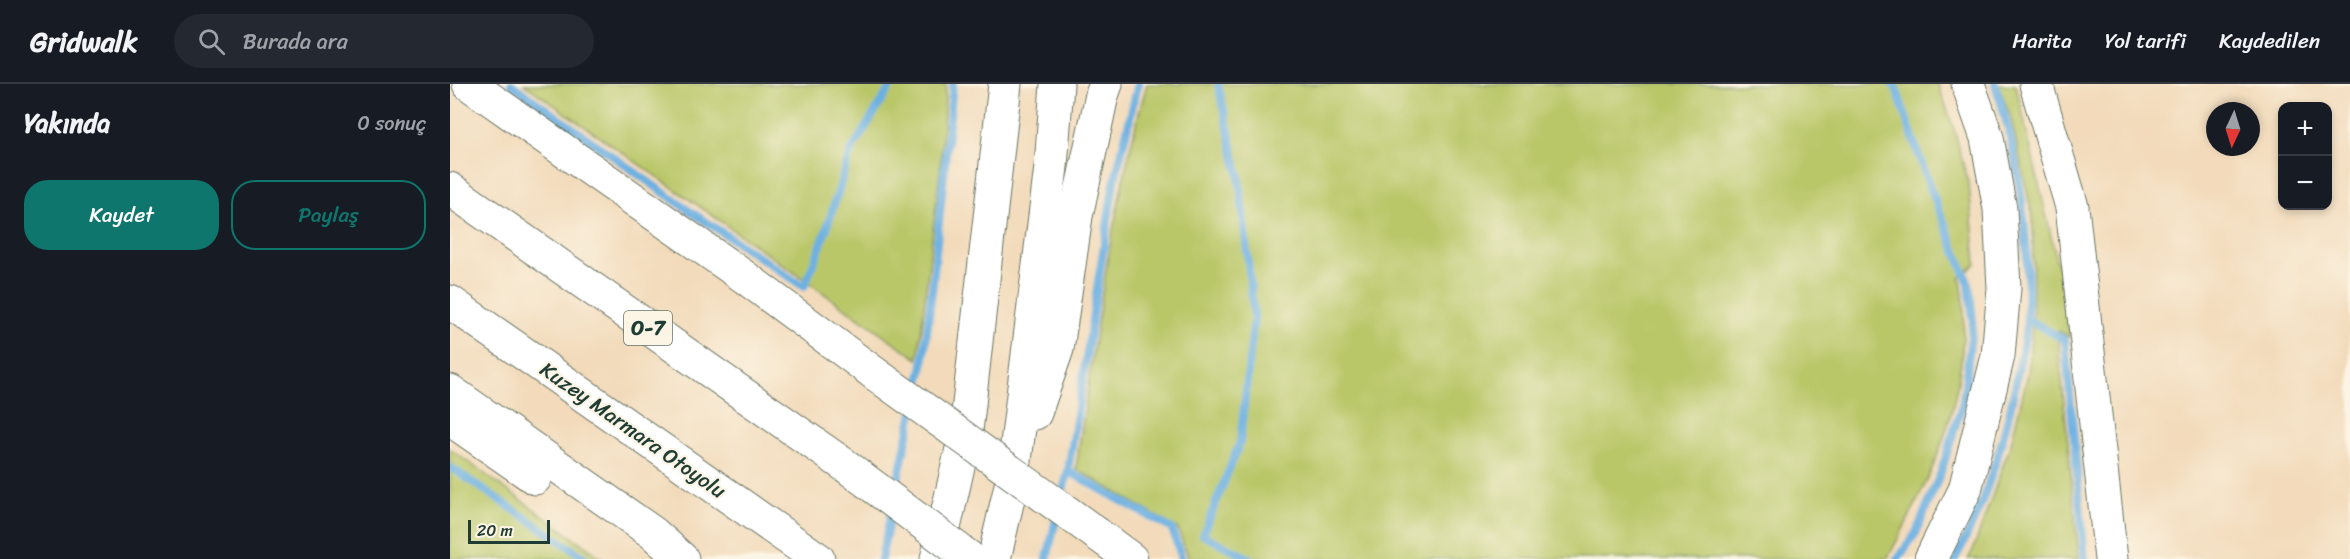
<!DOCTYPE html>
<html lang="tr">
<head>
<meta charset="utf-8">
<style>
	:root { --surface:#171b24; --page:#242831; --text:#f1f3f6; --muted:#9ea1a6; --line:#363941; --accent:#0f766e }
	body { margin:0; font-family:Sriracha,sans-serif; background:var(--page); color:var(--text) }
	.controls { position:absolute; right:18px; top:18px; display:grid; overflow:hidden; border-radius:12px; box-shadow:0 3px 9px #0003 }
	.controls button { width:54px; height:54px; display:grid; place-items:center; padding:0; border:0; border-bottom:2px solid var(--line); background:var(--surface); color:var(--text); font:30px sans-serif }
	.compass { position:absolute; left:1756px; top:18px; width:54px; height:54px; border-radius:50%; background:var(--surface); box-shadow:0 3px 9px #0003; rotate:184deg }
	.scale { position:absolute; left:18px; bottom:15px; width:82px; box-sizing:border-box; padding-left:6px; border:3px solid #1f3d34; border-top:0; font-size:16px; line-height:21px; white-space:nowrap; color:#1f3d34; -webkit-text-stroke:4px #fcf5e5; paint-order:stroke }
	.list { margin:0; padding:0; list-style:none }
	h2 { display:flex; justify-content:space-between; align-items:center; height:78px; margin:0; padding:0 24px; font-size:26px }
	h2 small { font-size:20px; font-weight:400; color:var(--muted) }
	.actions { display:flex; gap:12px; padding:18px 24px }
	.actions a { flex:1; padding:14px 0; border:2px solid var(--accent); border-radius:24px; text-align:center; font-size:21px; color:var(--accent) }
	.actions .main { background:var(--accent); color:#fff }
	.icon { flex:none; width:33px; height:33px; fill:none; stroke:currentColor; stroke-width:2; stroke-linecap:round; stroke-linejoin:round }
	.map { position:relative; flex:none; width:1900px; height:475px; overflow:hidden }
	header { display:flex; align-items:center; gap:36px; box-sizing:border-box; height:84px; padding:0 30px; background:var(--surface); border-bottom:2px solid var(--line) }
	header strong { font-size:28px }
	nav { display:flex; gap:33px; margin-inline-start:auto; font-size:21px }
	.search { width:420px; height:54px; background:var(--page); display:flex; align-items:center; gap:15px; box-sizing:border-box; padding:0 21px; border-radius:33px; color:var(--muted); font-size:22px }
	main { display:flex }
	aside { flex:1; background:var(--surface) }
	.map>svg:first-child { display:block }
</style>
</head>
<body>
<header>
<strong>Gridwalk</strong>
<div class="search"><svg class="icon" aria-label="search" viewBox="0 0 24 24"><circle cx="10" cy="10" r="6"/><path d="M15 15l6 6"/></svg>Burada ara</div>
<nav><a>Harita</a><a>Yol tarifi</a><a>Kaydedilen</a></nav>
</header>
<main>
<aside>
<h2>Yakında<small>0 sonuç</small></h2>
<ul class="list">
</ul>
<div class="actions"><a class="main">Kaydet</a><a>Paylaş</a></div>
</aside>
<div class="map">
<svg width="1900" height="475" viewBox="0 0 1900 475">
	<rect width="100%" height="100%" fill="#fcf5e5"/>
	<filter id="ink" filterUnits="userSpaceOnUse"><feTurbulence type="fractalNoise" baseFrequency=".0167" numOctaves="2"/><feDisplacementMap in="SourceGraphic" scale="12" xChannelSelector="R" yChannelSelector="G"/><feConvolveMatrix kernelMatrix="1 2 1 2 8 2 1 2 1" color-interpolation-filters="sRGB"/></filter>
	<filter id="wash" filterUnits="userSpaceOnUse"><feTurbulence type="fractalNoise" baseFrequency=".008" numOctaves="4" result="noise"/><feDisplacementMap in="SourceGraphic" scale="24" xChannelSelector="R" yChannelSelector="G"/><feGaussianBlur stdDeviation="1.35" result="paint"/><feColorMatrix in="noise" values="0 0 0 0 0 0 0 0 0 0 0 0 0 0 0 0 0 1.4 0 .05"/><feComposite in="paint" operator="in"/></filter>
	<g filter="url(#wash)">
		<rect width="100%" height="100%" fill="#f2daba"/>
		<!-- green -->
		<g fill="#bac769" stroke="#6c824e" stroke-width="1.5">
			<path d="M74,0H496L490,86L468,275Z"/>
			<path d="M697,0H1488L1504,45L1519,102L1526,180L1510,194C1515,214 1514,232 1513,253C1509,338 1477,402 1437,475H739L728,445L626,385C645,256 661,125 697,0Z"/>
			<path d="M1548,0L1566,1L1612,200L1620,253L1609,247V267L1629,475H1518L1523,466L1561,359L1578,289L1583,231V135L1561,34Z"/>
			<path d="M0,365L153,475H0Z"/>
		</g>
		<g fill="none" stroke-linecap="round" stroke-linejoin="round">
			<!-- stream -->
			<g stroke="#6db1e2" stroke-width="8">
				<path d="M61,0L234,123L354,203L374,153L400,69L442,0"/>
				<path d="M688,0L663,104L618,387L722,445L732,475"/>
				<path d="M768,0L789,93L804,234L790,358L753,451L801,475"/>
				<path d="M1442,0L1446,4L1479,101L1519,200L1523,237L1513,318L1491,388L1466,449L1448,475"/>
				<path d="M1577,235L1615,256L1635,475"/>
				<path d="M466,312L473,281L483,198L503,0"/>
				<path d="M0,383L137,475"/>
				<path d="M445,409L463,328"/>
				<path d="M611,415L618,387"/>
				<path d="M431,475L442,424"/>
				<path d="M597,475L607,431"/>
				<path d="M1505,475C1538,415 1557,349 1569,282C1572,266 1577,249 1577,233C1580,154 1570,75 1545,0"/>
			</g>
		</g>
	</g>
	<g filter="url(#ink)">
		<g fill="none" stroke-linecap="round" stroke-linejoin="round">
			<defs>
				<g id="motorway">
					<path d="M19,0L296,194L424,289"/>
					<path d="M1586,0L1622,123L1661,475"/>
					<path d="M0,105L396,382"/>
					<path d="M0,218L368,475"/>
					<path d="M0,307L203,449L232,475"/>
					<path d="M585,329L607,265L626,132L652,11L656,0"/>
					<path d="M0,335L85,394"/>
					<path d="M647,450L681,475"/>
					<path d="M487,475L516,347L555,0"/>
					<path d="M544,475L563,393L601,83L607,0"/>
					<path d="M1481,475L1515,406L1548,272L1554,204L1550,125L1537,54L1518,0"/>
				</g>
			</defs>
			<!-- motorway casing -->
			<use href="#motorway" stroke="#697463" stroke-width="35"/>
			<!-- motorway -->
			<use href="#motorway" stroke="#fff" stroke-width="33"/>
			<defs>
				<g id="motorway-bridge">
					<path d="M424,289L647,450"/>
					<path d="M396,382L521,475"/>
				</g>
			</defs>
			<!-- motorway-bridge casing -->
			<use href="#motorway-bridge" stroke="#697463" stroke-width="35" stroke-linecap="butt"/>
			<!-- motorway-bridge -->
			<use href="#motorway-bridge" stroke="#fff" stroke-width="33"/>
		</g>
	</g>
	<g text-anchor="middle" stroke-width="4.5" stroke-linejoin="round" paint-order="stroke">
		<!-- shield labels -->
		<rect fill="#fcf5e5" stroke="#617469" stroke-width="1.5" x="174" y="227" width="48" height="34" rx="4.5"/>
		<g font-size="20" font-weight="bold" fill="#1f3d34">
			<text x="198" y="251">O-7</text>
		</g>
		<!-- street labels -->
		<g font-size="21" fill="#1f3d34" stroke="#fcf5e5">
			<text transform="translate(183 346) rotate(35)" y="7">Kuzey Marmara Otoyolu</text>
		</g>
	</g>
</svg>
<div class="controls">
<button>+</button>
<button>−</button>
</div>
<svg class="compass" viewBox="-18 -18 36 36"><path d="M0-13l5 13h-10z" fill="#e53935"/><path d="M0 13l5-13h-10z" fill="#9ea1a6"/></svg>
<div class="scale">20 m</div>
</div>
</main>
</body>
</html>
